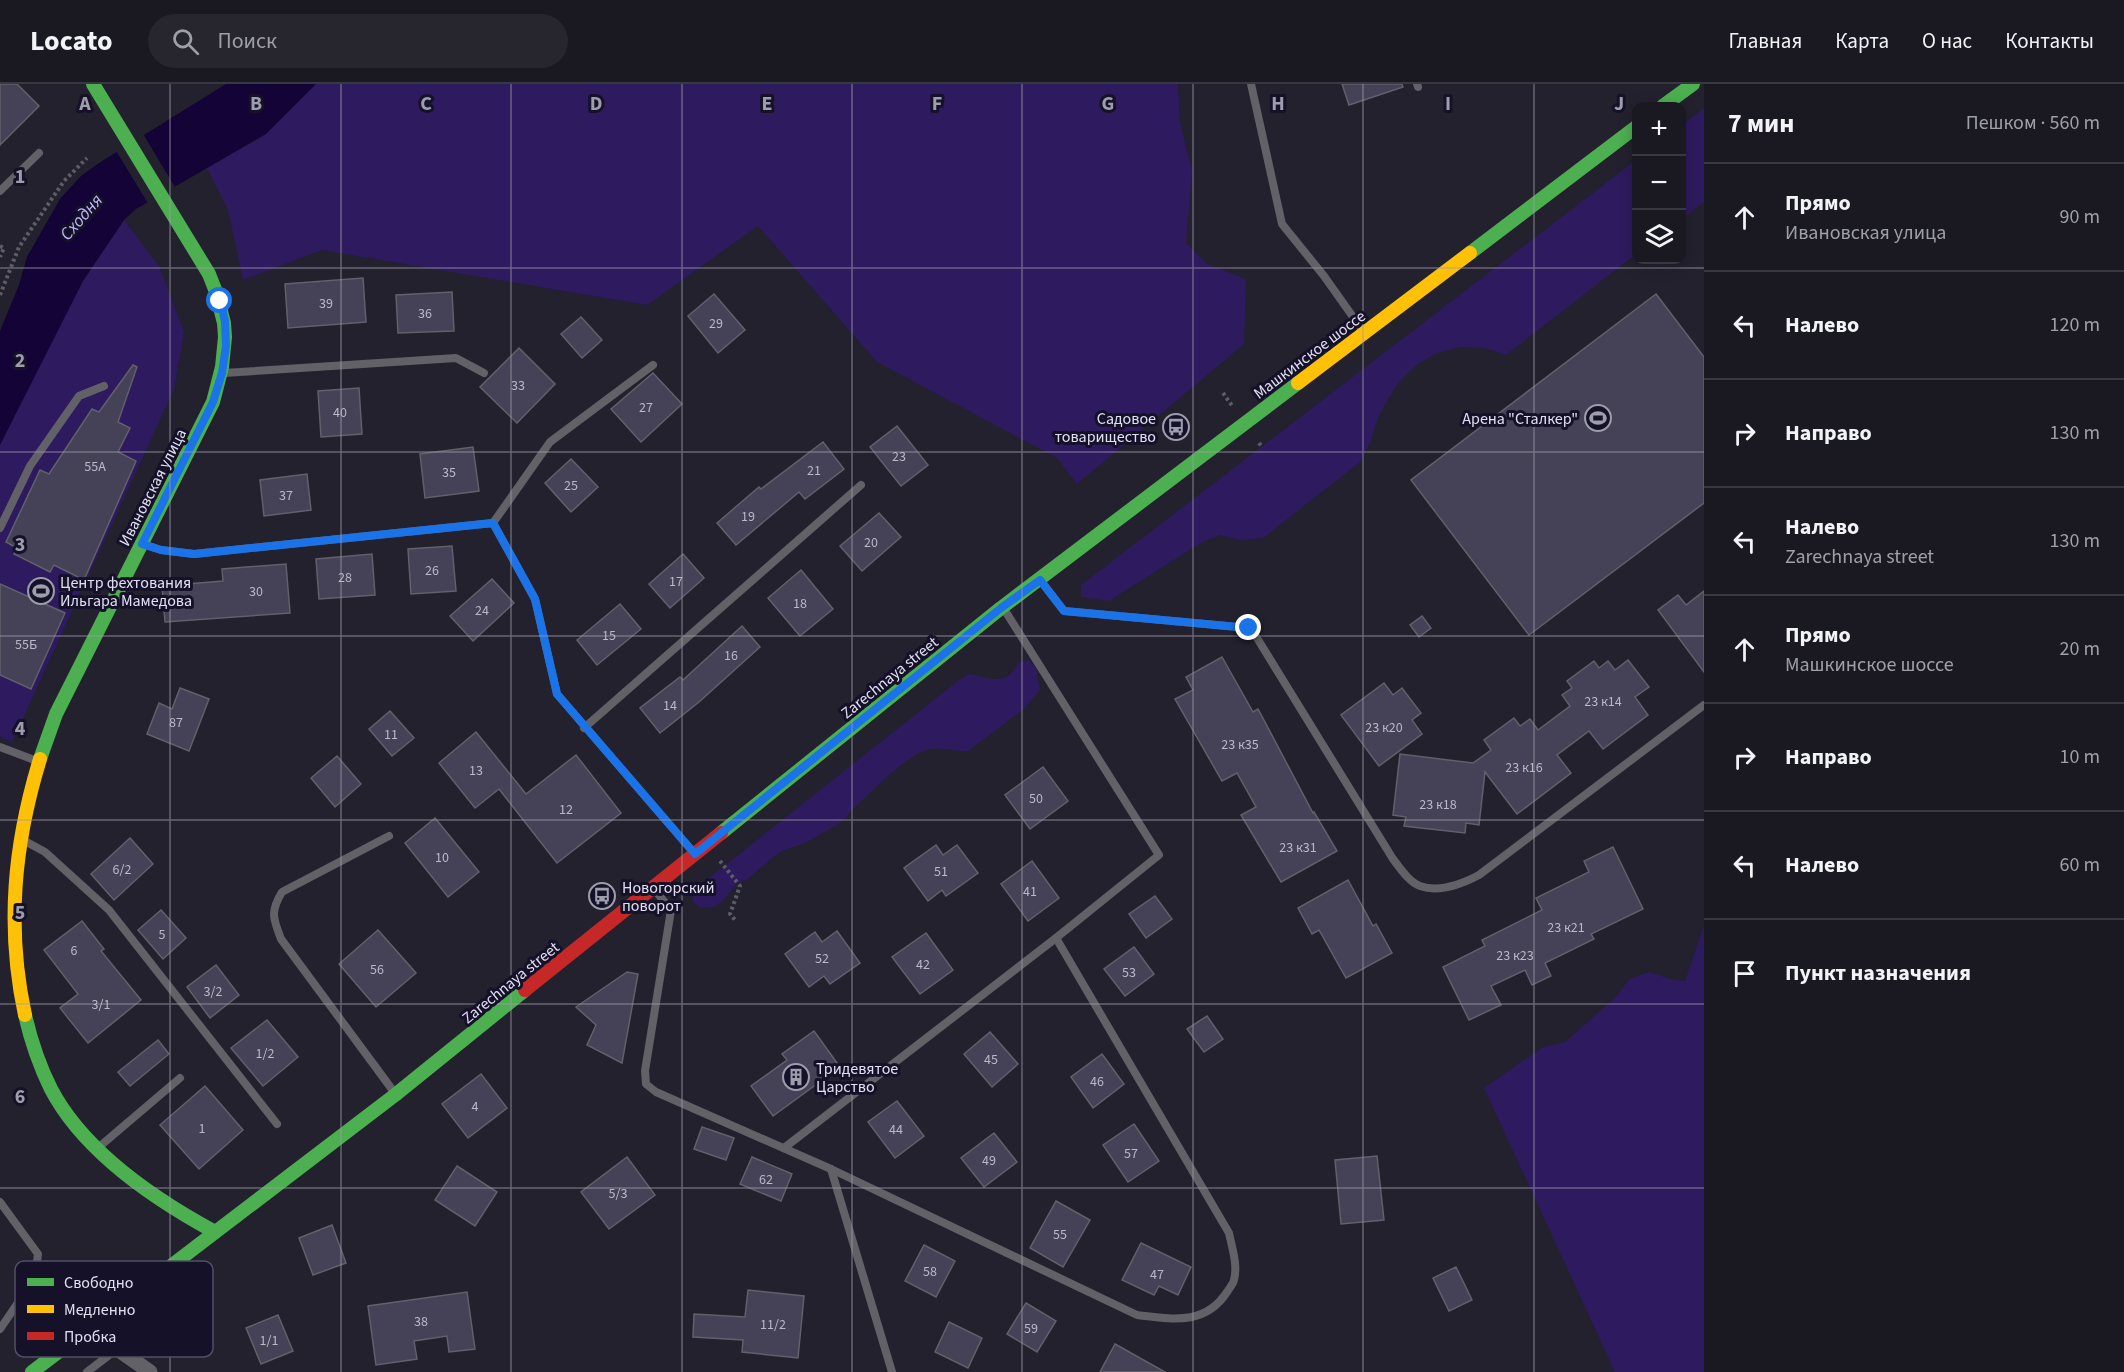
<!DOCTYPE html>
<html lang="ru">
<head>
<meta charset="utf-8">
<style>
	:root { --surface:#1a1922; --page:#27262f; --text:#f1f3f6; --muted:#9fa0a5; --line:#383840 }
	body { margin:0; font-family:"Source Sans 3",sans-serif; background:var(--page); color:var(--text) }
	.controls { position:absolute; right:18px; top:18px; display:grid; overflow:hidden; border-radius:12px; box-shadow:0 3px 15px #0003 }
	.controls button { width:54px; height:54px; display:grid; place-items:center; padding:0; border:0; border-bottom:2px solid var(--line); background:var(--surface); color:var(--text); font:30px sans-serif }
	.stop { position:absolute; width:18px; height:18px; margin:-14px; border:4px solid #1a73e8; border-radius:50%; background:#fff }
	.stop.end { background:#1a73e8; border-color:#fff; box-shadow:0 2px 6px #0008 }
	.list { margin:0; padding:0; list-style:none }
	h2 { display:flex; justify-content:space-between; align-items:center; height:78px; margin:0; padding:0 24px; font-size:26px }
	h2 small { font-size:20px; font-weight:400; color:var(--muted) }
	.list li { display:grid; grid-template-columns:39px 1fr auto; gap:18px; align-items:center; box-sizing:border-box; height:108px; padding:0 24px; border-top:2px solid var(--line) }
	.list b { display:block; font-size:22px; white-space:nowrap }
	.list p { margin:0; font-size:20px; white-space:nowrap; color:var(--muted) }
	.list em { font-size:20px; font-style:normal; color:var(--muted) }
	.icon { flex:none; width:33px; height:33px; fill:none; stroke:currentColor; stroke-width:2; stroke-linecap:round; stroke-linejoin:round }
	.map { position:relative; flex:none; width:1704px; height:1288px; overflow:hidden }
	header { display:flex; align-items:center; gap:36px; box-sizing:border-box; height:84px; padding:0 30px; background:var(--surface); border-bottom:2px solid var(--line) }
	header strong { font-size:28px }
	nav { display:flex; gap:33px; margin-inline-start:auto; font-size:21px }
	.search { width:420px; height:54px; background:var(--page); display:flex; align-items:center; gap:15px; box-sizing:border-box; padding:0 21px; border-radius:33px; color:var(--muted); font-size:22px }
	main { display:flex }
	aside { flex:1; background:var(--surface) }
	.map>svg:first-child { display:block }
</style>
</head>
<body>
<header>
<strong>Locato</strong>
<div class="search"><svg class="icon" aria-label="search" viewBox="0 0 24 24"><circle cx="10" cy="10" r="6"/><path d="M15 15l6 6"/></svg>Поиск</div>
<nav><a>Главная</a><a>Карта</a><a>О нас</a><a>Контакты</a></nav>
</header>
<main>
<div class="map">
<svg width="1704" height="1288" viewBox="0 0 1704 1288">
	<rect width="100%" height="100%" fill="#22212d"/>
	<!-- green -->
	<g fill="#2e1a5f">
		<path d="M316,0H1178L1180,38L1192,87L1186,159L1207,180L1246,195L1244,260L1077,400L1057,374L877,278L758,142L647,221L322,166L243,196L228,126L207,84L266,50Z"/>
		<path d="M1704,24V118L1682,135V41Z"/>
		<path d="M1636,76V170L1506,271L1484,264L1461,263L1437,269L1416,281L1400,297L1388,315L1377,336L1371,357L1360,378L1263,454L1241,456L1219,451L1197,461L1109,517L1081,513V501Z"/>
		<path d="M124,136L159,182L184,248L174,305L12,658L0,653V361L83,197Z"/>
		<path d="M1028,576L1036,584L1040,606L1025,624L968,667C956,668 944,663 931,665C907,669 870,710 851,727L844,736L835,742L805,759L782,767L771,775L748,795L737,799L723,817L713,823L701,824L692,817L695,805L959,596L969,590C990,594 1006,603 1018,579Z"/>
		<path d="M1704,841V1288H1615L1484,1004L1543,963L1565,958L1616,913L1629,895L1649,888L1670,895L1685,897Z"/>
	</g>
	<!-- water -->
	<path fill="#140337" d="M226,0H316L266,50L136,125L124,136L83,197L0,361V247L19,201L27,173L60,115L81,92L99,79Z"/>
	<!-- pier -->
	<path fill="#22212d" d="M142,48L176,105L149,121L115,65Z"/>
	<!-- building -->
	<g fill="#454156" stroke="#61606b" stroke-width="1.5">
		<path d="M0,0H17L39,22L0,61Z"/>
		<path d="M1342,0H1402L1403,3L1349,21Z"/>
		<path d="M363,194L366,238L288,244L285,200Z"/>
		<path d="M452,208L454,247L398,249L396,211Z"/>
		<path d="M714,210L745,246L718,269L688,232Z"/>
		<path d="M1656,210L1704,273V419L1529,551L1411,396Z"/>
		<path d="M581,233L602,256L582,274L561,250Z"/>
		<path d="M519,264L555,300L517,339L480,303Z"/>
		<path d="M133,281L137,283L118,338L130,344L118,368L136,377L84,496L54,481L50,488L14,470L17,464L6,458L40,386L49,390L92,325L99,328Z"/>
		<path d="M653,289L682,320L641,358L611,325Z"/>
		<path d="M359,304L362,350L321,353L318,307Z"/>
		<path d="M897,342L928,381L901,402L870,363Z"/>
		<path d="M823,358L844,385L805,415L799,408L736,461L717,439L759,403L761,405Z"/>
		<path d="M473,363L479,407L425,414L420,370Z"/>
		<path d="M571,375L598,403L571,428L545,399Z"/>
		<path d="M307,390L311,426L264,432L260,396Z"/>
		<path d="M879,429L901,453L862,487L840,462Z"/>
		<path d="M452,462L456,507L411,510L408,465Z"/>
		<path d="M372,470L375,511L319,515L316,475Z"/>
		<path d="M683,470L704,494L670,524L649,500Z"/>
		<path d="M286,480L290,529L165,538L162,502L223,497L222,485Z"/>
		<path d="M801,486L833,525L800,552L768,514Z"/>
		<path d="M492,495L514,519L473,557L450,532Z"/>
		<path d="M0,500L65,529L31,605L0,591Z"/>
		<path d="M1704,507V588L1658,526L1678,511L1686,521Z"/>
		<path d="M620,520L641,545L597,581L577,556Z"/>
		<path d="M1422,532L1431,544L1419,553L1410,541Z"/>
		<path d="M742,542L760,563L699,618L660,649L640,624L680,593L683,596Z"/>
		<path d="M1222,573L1253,628L1258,625L1313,729L1314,728L1337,767L1281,798L1241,731L1256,723L1237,689L1222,697L1175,615L1193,606L1186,593Z"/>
		<path d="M1628,576L1649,603L1635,613L1648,631L1603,665L1589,647L1557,671L1571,689L1517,730L1485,688L1479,741L1466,739L1465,749L1404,742L1406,733L1393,731L1400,670L1473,679L1491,666L1484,656L1514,634L1520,642L1530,635L1538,646L1570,622L1562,611L1572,604L1567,597L1594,577L1599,584L1608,577L1615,586Z"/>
		<path d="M1384,599L1393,611L1402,604L1421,629L1412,636L1422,650L1379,682L1341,631Z"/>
		<path d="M180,604L209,615L189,667L147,650L159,619L172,625Z"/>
		<path d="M390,627L414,654L392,672L369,645Z"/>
		<path d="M476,648L526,710L576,671L621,729L557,779L499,705L475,724L439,679Z"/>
		<path d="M337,672L361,700L335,723L311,694Z"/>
		<path d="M1043,683L1068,717L1030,745L1005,711Z"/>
		<path d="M435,734L479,788L448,813L405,759Z"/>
		<path d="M130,754L153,780L114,816L91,790Z"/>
		<path d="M936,761L943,771L957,761L978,789L946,812L942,806L928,817L904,784Z"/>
		<path d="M1613,763L1643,825L1591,850L1594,855L1545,879L1551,892L1532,901L1525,886L1491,902L1501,921L1469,936L1443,883L1485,862L1482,856L1542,826L1536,814L1589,788L1584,777Z"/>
		<path d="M1032,777L1059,814L1028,837L1001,800Z"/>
		<path d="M1348,796L1373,842L1376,840L1392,869L1346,894L1319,846L1312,850L1298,824Z"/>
		<path d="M1155,812L1172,835L1146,854L1129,830Z"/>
		<path d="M161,826L186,854L163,875L138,846Z"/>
		<path d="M82,837L104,865L101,867L141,916L88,959L60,924L78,910L44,866Z"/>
		<path d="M378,846L416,889L376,923L339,880Z"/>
		<path d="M837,847L860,879L830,900L824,892L809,903L785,870L815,848L822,858Z"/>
		<path d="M926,849L953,886L920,910L892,873Z"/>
		<path d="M1134,863L1154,890L1125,912L1104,885Z"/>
		<path d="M216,881L239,911L210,934L187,903Z"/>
		<path d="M627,888L638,890L622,979L587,961L596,941L576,923Z"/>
		<path d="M1207,932L1223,955L1204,968L1187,945Z"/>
		<path d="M267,936L298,973L263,1002L231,964Z"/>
		<path d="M814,947L840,983L773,1032L751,1002L787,976L782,970Z"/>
		<path d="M990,948L1018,980L992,1003L964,970Z"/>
		<path d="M158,956L169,970L130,1002L118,988Z"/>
		<path d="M1102,970L1124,1000L1093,1024L1071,993Z"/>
		<path d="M481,990L507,1024L468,1054L442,1020Z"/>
		<path d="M205,1002L243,1046L199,1085L160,1041Z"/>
		<path d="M897,1017L924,1052L895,1074L868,1038Z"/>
		<path d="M1134,1040L1159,1077L1128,1098L1103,1061Z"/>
		<path d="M702,1043L734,1054L726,1076L694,1065Z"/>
		<path d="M994,1049L1017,1078L984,1103L961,1074Z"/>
		<path d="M1377,1072L1384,1136L1341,1140L1335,1076Z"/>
		<path d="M627,1073L655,1111L609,1145L581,1108Z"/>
		<path d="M752,1073L792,1090L781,1117L740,1100Z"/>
		<path d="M457,1082L497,1108L475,1142L435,1116Z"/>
		<path d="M1056,1117L1090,1136L1063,1183L1030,1164Z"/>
		<path d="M332,1141L346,1179L313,1191L299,1154Z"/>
		<path d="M1141,1159L1191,1183L1178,1211L1159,1202L1154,1211L1122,1196Z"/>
		<path d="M924,1161L955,1177L936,1213L905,1197Z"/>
		<path d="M1456,1183L1472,1216L1449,1227L1433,1194Z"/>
		<path d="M748,1206L804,1212L798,1274L742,1268L743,1256L693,1253L694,1230L745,1233Z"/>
		<path d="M467,1208L475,1265L449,1268L447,1252L414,1257L417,1275L376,1281L368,1222Z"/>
		<path d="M1026,1219L1056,1237L1037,1268L1007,1250Z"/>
		<path d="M278,1231L293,1267L261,1280L246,1244Z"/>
		<path d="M949,1238L982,1254L968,1284L935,1268Z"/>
		<path d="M1115,1260L1165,1288H1100Z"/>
	</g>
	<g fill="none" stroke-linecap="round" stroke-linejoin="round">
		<!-- path -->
		<g stroke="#5e5c64" stroke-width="4" stroke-dasharray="3 3" stroke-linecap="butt">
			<path d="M0,162L4,164L0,173"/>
			<path d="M0,211L19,163L64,97L87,74"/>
			<path d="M1223,309L1233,323"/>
			<path d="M1259,359L1262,363"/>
			<path d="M720,777L740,802L730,830L736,837"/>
		</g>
		<!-- lane -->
		<g stroke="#626167" stroke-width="8">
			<path d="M1251,0L1282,140L1324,192L1363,247"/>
			<path d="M1417,0L1418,3"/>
			<path d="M0,107L39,69"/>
			<path d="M653,281L550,358L493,439L535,515L557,610L694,769"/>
			<path d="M224,289L456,274L484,289"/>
			<path d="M0,444L30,382L79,312L104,302"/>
			<path d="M143,460L161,466L194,470L493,439"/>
			<path d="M1041,497L1064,527L1249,544L1257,554L1393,775C1400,784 1409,798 1420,802C1440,809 1462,800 1479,791L1704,621"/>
			<path d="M584,644L861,401"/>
			<path d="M0,663L37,677"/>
			<path d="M389,752L282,808C270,828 273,834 281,855L394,1008"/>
			<path d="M23,756L45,768L109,826L277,1040"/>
			<path d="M654,805L671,826L645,987L646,1000L656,1008L831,1085L1137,1231C1172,1235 1205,1242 1227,1208C1229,1205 1233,1200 1234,1196C1238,1181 1232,1164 1229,1149L1056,854"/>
			<path d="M99,1063L180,994"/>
			<path d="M784,1064L1056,854L1159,771L1004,525"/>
			<path d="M831,1085L892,1288"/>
			<path d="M0,1118L38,1170L35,1194L0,1245"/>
			<path d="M87,1288L117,1265"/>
		</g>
		<!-- street -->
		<path stroke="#626167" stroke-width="15" d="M89,1245L150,1288"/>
		<!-- fast -->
		<g stroke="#4caf50" stroke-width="14">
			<path d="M1663,22L1693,0"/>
			<path d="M1470,169L1636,43"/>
			<path d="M40,675L56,630L213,318L222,283L225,253L224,239L216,208L209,190L93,0"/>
			<path d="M721,749L1001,524L1298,299"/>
			<path d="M25,931C31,957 39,981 51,1005C84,1068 154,1115 215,1148"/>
			<path d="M32,1288L395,1011L525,906"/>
		</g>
		<!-- slow -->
		<g stroke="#ffc107" stroke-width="14">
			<path d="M1298,299L1470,169"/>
			<path d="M25,931C6,843 14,760 40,675"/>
		</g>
		<!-- jam -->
		<path stroke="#c62828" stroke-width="14" d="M525,906L721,749"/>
	</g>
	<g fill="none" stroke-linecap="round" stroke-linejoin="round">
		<!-- route -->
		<path stroke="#1a73e8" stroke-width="8" d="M220,217L225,237L226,262L222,289L213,318L142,460L161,466L194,470L493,439L535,515L557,610L695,770L1001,524L1040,496L1064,527L1249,544"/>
	</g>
	<!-- grid -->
	<path fill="none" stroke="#9e9dac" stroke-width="1.5" stroke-opacity="0.55" d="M170,0V1288M341,0V1288M511,0V1288M682,0V1288M852,0V1288M1022,0V1288M1193,0V1288M1363,0V1288M1534,0V1288M0,184H1704M0,368H1704M0,552H1704M0,736H1704M0,920H1704M0,1104H1704"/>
	<!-- icons -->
	<defs>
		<symbol id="stadium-ring" viewBox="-11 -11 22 22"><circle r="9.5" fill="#151129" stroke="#9e9dac" stroke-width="1.5"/><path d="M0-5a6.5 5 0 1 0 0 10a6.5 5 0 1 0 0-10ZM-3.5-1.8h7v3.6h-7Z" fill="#9e9dac"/></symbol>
		<symbol id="bus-ring" viewBox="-11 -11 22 22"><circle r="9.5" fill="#151129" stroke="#9e9dac" stroke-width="1.5"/><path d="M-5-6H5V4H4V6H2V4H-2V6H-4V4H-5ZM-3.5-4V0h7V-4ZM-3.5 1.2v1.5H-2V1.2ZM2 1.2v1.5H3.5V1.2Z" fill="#9e9dac"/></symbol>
		<symbol id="building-ring" viewBox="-11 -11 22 22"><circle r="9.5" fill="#151129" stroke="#9e9dac" stroke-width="1.5"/><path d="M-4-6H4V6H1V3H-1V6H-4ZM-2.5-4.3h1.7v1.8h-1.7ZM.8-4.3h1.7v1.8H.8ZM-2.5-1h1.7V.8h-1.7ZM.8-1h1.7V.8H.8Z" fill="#9e9dac"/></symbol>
	</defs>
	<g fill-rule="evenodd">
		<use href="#stadium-ring" x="1583" y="319" width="30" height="30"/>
		<use href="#bus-ring" x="1161" y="328" width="30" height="30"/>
		<use href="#stadium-ring" x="26" y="492" width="30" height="30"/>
		<use href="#bus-ring" x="587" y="797" width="30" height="30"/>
		<use href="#building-ring" x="781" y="978" width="30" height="30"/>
	</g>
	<g text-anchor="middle" stroke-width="6" stroke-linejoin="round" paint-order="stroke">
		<!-- number labels -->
		<g font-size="14" fill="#bab8ca">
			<text x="326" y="224">39</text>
			<text x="425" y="234">36</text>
			<text x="716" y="244">29</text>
			<text x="518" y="306">33</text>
			<text x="646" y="328">27</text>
			<text x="340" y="333">40</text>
			<text x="899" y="377">23</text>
			<text x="95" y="387">55А</text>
			<text x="814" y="391">21</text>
			<text x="449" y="393">35</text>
			<text x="571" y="406">25</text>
			<text x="286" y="416">37</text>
			<text x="748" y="437">19</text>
			<text x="871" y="463">20</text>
			<text x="432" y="491">26</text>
			<text x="345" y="498">28</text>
			<text x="676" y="502">17</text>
			<text x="256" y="512">30</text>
			<text x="800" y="524">18</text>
			<text x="482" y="531">24</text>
			<text x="609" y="556">15</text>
			<text x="26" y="565">55Б</text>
			<text x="731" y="576">16</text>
			<text x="1603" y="622">23 к14</text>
			<text x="670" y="626">14</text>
			<text x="176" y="643">87</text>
			<text x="1384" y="648">23 к20</text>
			<text x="391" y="655">11</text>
			<text x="1240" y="665">23 к35</text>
			<text x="1524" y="688">23 к16</text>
			<text x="476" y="691">13</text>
			<text x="1036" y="719">50</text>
			<text x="1438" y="725">23 к18</text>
			<text x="566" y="730">12</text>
			<text x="1298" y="768">23 к31</text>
			<text x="442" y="778">10</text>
			<text x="122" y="790">6/2</text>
			<text x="941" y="792">51</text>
			<text x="1030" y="812">41</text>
			<text x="1566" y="848">23 к21</text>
			<text x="162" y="855">5</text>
			<text x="74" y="871">6</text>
			<text x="1515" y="876">23 к23</text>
			<text x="822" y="879">52</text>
			<text x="923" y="885">42</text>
			<text x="377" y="890">56</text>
			<text x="1129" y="893">53</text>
			<text x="213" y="912">3/2</text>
			<text x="101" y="925">3/1</text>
			<text x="265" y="974">1/2</text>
			<text x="991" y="980">45</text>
			<text x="1097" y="1002">46</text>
			<text x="475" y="1027">4</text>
			<text x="202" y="1049">1</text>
			<text x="896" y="1050">44</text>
			<text x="1131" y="1074">57</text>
			<text x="989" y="1081">49</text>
			<text x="766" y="1100">62</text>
			<text x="618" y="1114">5/3</text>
			<text x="1060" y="1155">55</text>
			<text x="930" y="1192">58</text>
			<text x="1157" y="1195">47</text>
			<text x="421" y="1242">38</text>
			<text x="773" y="1245">11/2</text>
			<text x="1031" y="1249">59</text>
			<text x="269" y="1261">1/1</text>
		</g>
		<!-- street labels -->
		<g font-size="16" fill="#e1e0f1" stroke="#151129">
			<text transform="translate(1309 270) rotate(-37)" y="6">Машкинское шоссе</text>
			<text transform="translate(152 403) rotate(-63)" y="6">Ивановская улица</text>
			<text transform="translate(889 593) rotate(-39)" y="6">Zarechnaya street</text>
			<text transform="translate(510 898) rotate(-39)" y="6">Zarechnaya street</text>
		</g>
		<!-- poi labels -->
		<g font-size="16" fill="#e1e0f1" stroke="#151129" text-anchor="start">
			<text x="1156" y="340" text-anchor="end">Садовое<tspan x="1156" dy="18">товарищество</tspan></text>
			<text x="1578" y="340" text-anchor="end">Арена "Сталкер"</text>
			<text x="60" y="504">Центр фехтования<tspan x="60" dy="18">Ильгара Мамедова</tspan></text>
			<text x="622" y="809">Новогорский<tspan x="622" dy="18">поворот</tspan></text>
			<text x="816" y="990">Тридевятое<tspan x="816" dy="18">Царство</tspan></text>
		</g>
		<!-- water labels -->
		<g font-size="18" font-style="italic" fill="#bfb7fb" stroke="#151129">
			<text transform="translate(81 133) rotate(-49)" y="6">Сходня</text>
		</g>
	</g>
	<!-- legend -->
	<rect x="15" y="1177" width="198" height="96" rx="9" fill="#151129" stroke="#524f65" stroke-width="1.5"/>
	<rect x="27" y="1194" width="27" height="8" fill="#4caf50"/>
	<rect x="27" y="1221" width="27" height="8" fill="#ffc107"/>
	<rect x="27" y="1248" width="27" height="8" fill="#c62828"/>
	<g font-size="16" fill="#e1e0f1">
		<text x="64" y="1204">Свободно</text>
		<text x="64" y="1231">Медленно</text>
		<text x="64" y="1258">Пробка</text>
	</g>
	<g font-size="20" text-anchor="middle" font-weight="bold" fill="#9e9dac" stroke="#151129" stroke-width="6" stroke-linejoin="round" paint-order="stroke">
		<text x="85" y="26">A</text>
		<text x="256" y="26">B</text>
		<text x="426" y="26">C</text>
		<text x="596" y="26">D</text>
		<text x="767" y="26">E</text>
		<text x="937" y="26">F</text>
		<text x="1108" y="26">G</text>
		<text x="1278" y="26">H</text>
		<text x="1448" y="26">I</text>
		<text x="1619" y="26">J</text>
		<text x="20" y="99">1</text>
		<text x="20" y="283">2</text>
		<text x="20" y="467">3</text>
		<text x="20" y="651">4</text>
		<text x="20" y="835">5</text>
		<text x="20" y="1019">6</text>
	</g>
</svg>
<div class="controls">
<button>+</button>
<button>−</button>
<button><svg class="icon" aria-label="layers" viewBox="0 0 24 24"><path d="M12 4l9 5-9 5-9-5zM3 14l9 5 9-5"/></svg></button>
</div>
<div class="stop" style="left:220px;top:217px"></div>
<div class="stop end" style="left:1249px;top:544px"></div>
</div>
<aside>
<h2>7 мин<small>Пешком · 560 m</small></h2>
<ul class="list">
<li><svg class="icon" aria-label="ahead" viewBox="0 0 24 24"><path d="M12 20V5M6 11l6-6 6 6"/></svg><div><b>Прямо</b><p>Ивановская улица</p></div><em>90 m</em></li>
<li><svg class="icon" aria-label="left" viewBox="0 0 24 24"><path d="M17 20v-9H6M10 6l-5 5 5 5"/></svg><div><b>Налево</b></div><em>120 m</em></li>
<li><svg class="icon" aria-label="right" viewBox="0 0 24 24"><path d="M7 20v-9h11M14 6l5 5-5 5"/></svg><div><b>Направо</b></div><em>130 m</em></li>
<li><svg class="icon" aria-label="left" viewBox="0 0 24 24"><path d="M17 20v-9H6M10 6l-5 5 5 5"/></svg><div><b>Налево</b><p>Zarechnaya street</p></div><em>130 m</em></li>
<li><svg class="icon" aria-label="ahead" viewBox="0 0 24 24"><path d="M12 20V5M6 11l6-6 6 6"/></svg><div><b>Прямо</b><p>Машкинское шоссе</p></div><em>20 m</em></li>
<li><svg class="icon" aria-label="right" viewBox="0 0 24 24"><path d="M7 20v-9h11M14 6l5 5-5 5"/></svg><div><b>Направо</b></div><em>10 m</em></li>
<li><svg class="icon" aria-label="left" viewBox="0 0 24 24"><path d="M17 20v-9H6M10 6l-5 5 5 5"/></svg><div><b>Налево</b></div><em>60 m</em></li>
<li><svg class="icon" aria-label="arrive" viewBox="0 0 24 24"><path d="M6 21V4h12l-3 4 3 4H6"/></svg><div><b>Пункт назначения</b></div></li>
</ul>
</aside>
</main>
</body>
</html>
